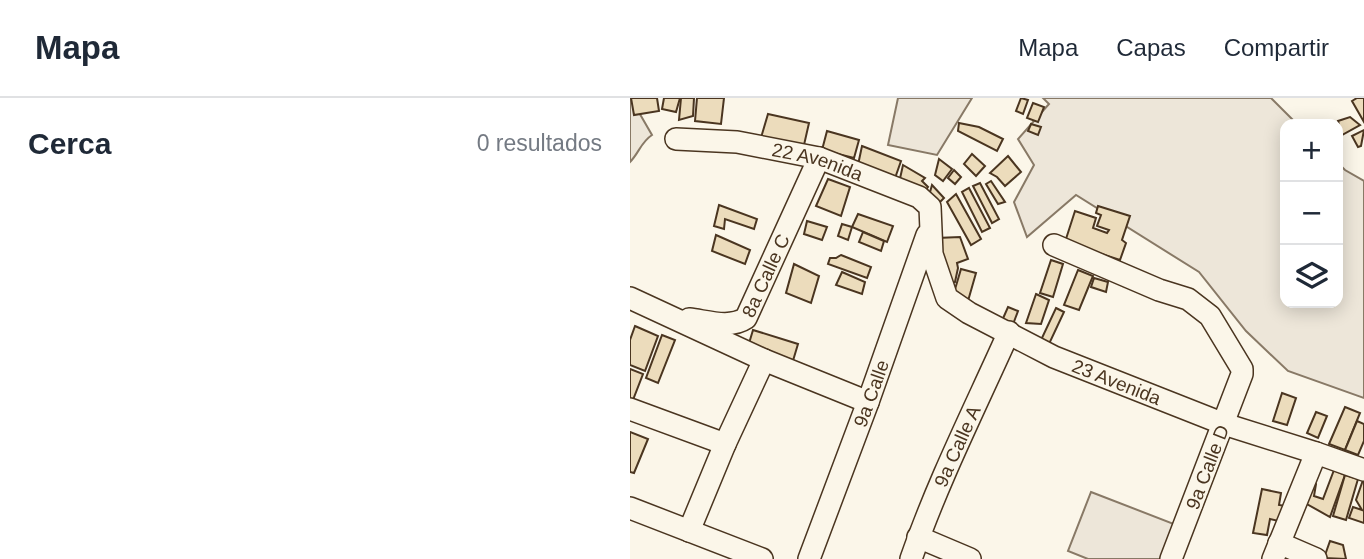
<!DOCTYPE html>
<html lang="es">
<head>
<meta charset="utf-8">
<style>
	:root { --surface:#fff; --page:#f6f6f7; --text:#1f2937; --muted:#747a83; --line:#e0e1e3 }
	body { margin:0; font-family:Helvetica,sans-serif; background:var(--page); color:var(--text) }
	.controls { position:absolute; right:21px; top:21px; display:grid; overflow:hidden; border-radius:14px; box-shadow:0 4px 18px #0003 }
	.controls button { width:63px; height:63px; display:grid; place-items:center; padding:0; border:0; border-bottom:2px solid var(--line); background:var(--surface); color:var(--text); font:35px sans-serif }
	.list { margin:0; padding:0; list-style:none }
	h2 { display:flex; justify-content:space-between; align-items:center; height:91px; margin:0; padding:0 28px; font-size:30px }
	h2 small { font-size:23px; font-weight:400; color:var(--muted) }
	.icon { flex:none; width:38px; height:38px; fill:none; stroke:currentColor; stroke-width:2; stroke-linecap:round; stroke-linejoin:round }
	.map { position:relative; flex:none; width:734px; height:461px; overflow:hidden }
	header { display:flex; align-items:center; gap:42px; box-sizing:border-box; height:98px; padding:0 35px; background:var(--surface); border-bottom:2px solid var(--line) }
	header strong { font-size:33px }
	nav { display:flex; gap:38px; margin-inline-start:auto; font-size:24px }
	main { display:flex }
	aside { flex:1; background:var(--surface) }
	.map>svg:first-child { display:block }
</style>
</head>
<body>
<header>
<strong>Mapa</strong>
<nav><a>Mapa</a><a>Capas</a><a>Compartir</a></nav>
</header>
<main>
<aside>
<h2>Cerca<small>0 resultados</small></h2>
<ul class="list">
</ul>
</aside>
<div class="map">
<svg width="734" height="461" viewBox="0 0 734 461">
	<rect width="100%" height="100%" fill="#fbf6e9"/>
	<!-- green -->
	<g fill="#ede6d9" stroke="#887966" stroke-width="2">
		<path d="M0,0H3L7,11L22,37C11,44 9,55 0,64Z"/>
		<path d="M268,0H342L307,57L258,47Z"/>
		<path d="M413,0H641L667,26H655V205H708V65L715,72L734,83V300L658,273L616,233L569,174L446,97L397,139L384,104L404,67L388,41L419,6Z"/>
		<path d="M461,394L549,428L536,461H458L438,453Z"/>
	</g>
	<!-- building -->
	<g fill="#ecdcbc" stroke="#4a3520" stroke-width="2">
		<path d="M1,0H27L29,13L4,17Z"/>
		<path d="M34,0H50L46,14L32,11Z"/>
		<path d="M51,0H64L63,18L49,22Z"/>
		<path d="M67,0H94L91,26L65,23Z"/>
		<path d="M391,0L398,2L393,16L386,13Z"/>
		<path d="M727,0H734V24L722,3Z"/>
		<path d="M403,5L414,9L408,24L397,20Z"/>
		<path d="M138,16L179,25L174,47L130,43Z"/>
		<path d="M720,19L730,27L712,37L708,23Z"/>
		<path d="M329,25L349,29L373,41L367,53L328,33Z"/>
		<path d="M401,26L411,29L408,37L398,33Z"/>
		<path d="M734,32L731,48L728,49L722,38Z"/>
		<path d="M197,33L229,42L224,60L192,52Z"/>
		<path d="M232,48L271,63L264,83L228,67Z"/>
		<path d="M342,56L355,68L346,78L334,66Z"/>
		<path d="M378,58L391,74L375,88L367,79L360,75Z"/>
		<path d="M309,61L322,71L313,83L305,77Z"/>
		<path d="M273,67L295,80L292,83L298,89L292,98L269,85Z"/>
		<path d="M324,72L331,79L325,86L318,80Z"/>
		<path d="M198,81L220,89L211,118L186,108Z"/>
		<path d="M361,83L375,104L368,106L356,86Z"/>
		<path d="M350,85L369,121L362,125L343,88Z"/>
		<path d="M302,87L314,100L303,111L297,105Z"/>
		<path d="M339,90L360,130L352,134L332,94Z"/>
		<path d="M326,96L351,141L341,147L317,104Z"/>
		<path d="M89,107L127,121L124,131L95,121L94,131L84,128Z"/>
		<path d="M468,108L500,118L492,142L496,145L490,162L435,144L445,113L466,120L463,130L477,135L479,132L467,128L471,117L466,115Z"/>
		<path d="M228,116L263,128L257,144L222,129Z"/>
		<path d="M177,123L197,129L192,142L174,136Z"/>
		<path d="M212,126L222,129L218,142L208,138Z"/>
		<path d="M233,134L254,143L251,153L229,144Z"/>
		<path d="M86,137L120,152L115,166L82,153Z"/>
		<path d="M330,139L338,161L327,165L328,170L325,184L315,188L307,140Z"/>
		<path d="M211,157L241,169L237,180L198,166L200,160H206Z"/>
		<path d="M421,162L433,166L423,199L410,195Z"/>
		<path d="M164,166L189,178L181,205L156,195Z"/>
		<path d="M331,171L346,175L338,203L323,198Z"/>
		<path d="M448,172L463,178L449,212L434,207Z"/>
		<path d="M212,174L235,184L232,196L206,187Z"/>
		<path d="M464,180L478,184L476,194L461,189Z"/>
		<path d="M406,196L419,202L411,226L396,225Z"/>
		<path d="M378,209L388,213L382,229L371,225Z"/>
		<path d="M426,210L434,214L419,246L411,242Z"/>
		<path d="M5,228L28,238L15,273L0,267V242Z"/>
		<path d="M123,232L168,246L162,266L117,252Z"/>
		<path d="M32,237L45,242L28,285L16,280Z"/>
		<path d="M0,271L13,276L1,307H0Z"/>
		<path d="M652,295L666,300L657,327L643,323Z"/>
		<path d="M715,309L730,315L715,352L699,346Z"/>
		<path d="M686,314L697,318L688,340L677,335Z"/>
		<path d="M727,323L734,326V343L728,357L715,352Z"/>
		<path d="M0,334L18,341L4,375L0,374Z"/>
		<path d="M704,372L715,377L700,419L675,405L680,383L686,386L684,398L693,401Z"/>
		<path d="M715,377L728,381L716,422L703,418Z"/>
		<path d="M733,382L734,383V425L719,420L723,409L732,412L726,402Z"/>
		<path d="M632,391L651,395L649,407L656,408L653,424L640,421L637,437L623,435Z"/>
		<path d="M700,443L713,447L716,461L694,460Z"/>
	</g>
	<g fill="none" stroke-linecap="round" stroke-linejoin="round">
		<defs>
			<g id="minor">
				<path id="s1" d="M46,41L107,44L189,60L289,99L300,109L302,156L317,200L339,215L424,259L594,326L686,355L734,372"/>
				<path d="M424,147L529,192L558,201L580,218L612,271V276L541,461"/>
				<path d="M0,200L134,262L238,304"/>
				<path id="s2" d="M59,221C77,223 100,231 116,220L189,60"/>
				<path d="M0,311L95,346"/>
				<path d="M0,410L132,461"/>
				<path d="M59,433L95,346L134,262"/>
				<path d="M288,439L340,461"/>
				<path d="M649,445L686,461"/>
				<path id="s3" d="M179,461L238,304L297,137"/>
				<path id="s4" d="M281,461C308,383 345,310 379,234"/>
				<path d="M643,461L686,355"/>
			</g>
		</defs>
		<!-- minor casing -->
		<use href="#minor" stroke="#4a3520" stroke-width="24"/>
		<!-- minor -->
		<use href="#minor" stroke="#fbf6e9" stroke-width="21"/>
	</g>
	<g text-anchor="middle" stroke-width="5" stroke-linejoin="round" paint-order="stroke">
		<!-- street labels -->
		<g font-size="19" fill="#4a3520" stroke="#fbf6e9">
			<text dy="7" stroke="none"><textPath href="#s1" startOffset="144">22 Avenida</textPath></text>
			<text dy="7" stroke="none"><textPath href="#s2" startOffset="105">8a Calle C</textPath></text>
			<text dy="7" stroke="none"><textPath href="#s1" startOffset="550">23 Avenida</textPath></text>
			<text dy="7" stroke="none"><textPath href="#s3" startOffset="177">9a Calle</textPath></text>
			<text dy="7" stroke="none"><textPath href="#s4" startOffset="122">9a Calle A</textPath></text>
			<text transform="translate(577 369) rotate(-69)" y="7">9a Calle D</text>
		</g>
	</g>
</svg>
<div class="controls">
<button>+</button>
<button>−</button>
<button><svg class="icon" aria-label="layers" viewBox="0 0 24 24"><path d="M12 4l9 5-9 5-9-5zM3 14l9 5 9-5"/></svg></button>
</div>
</div>
</main>
</body>
</html>
